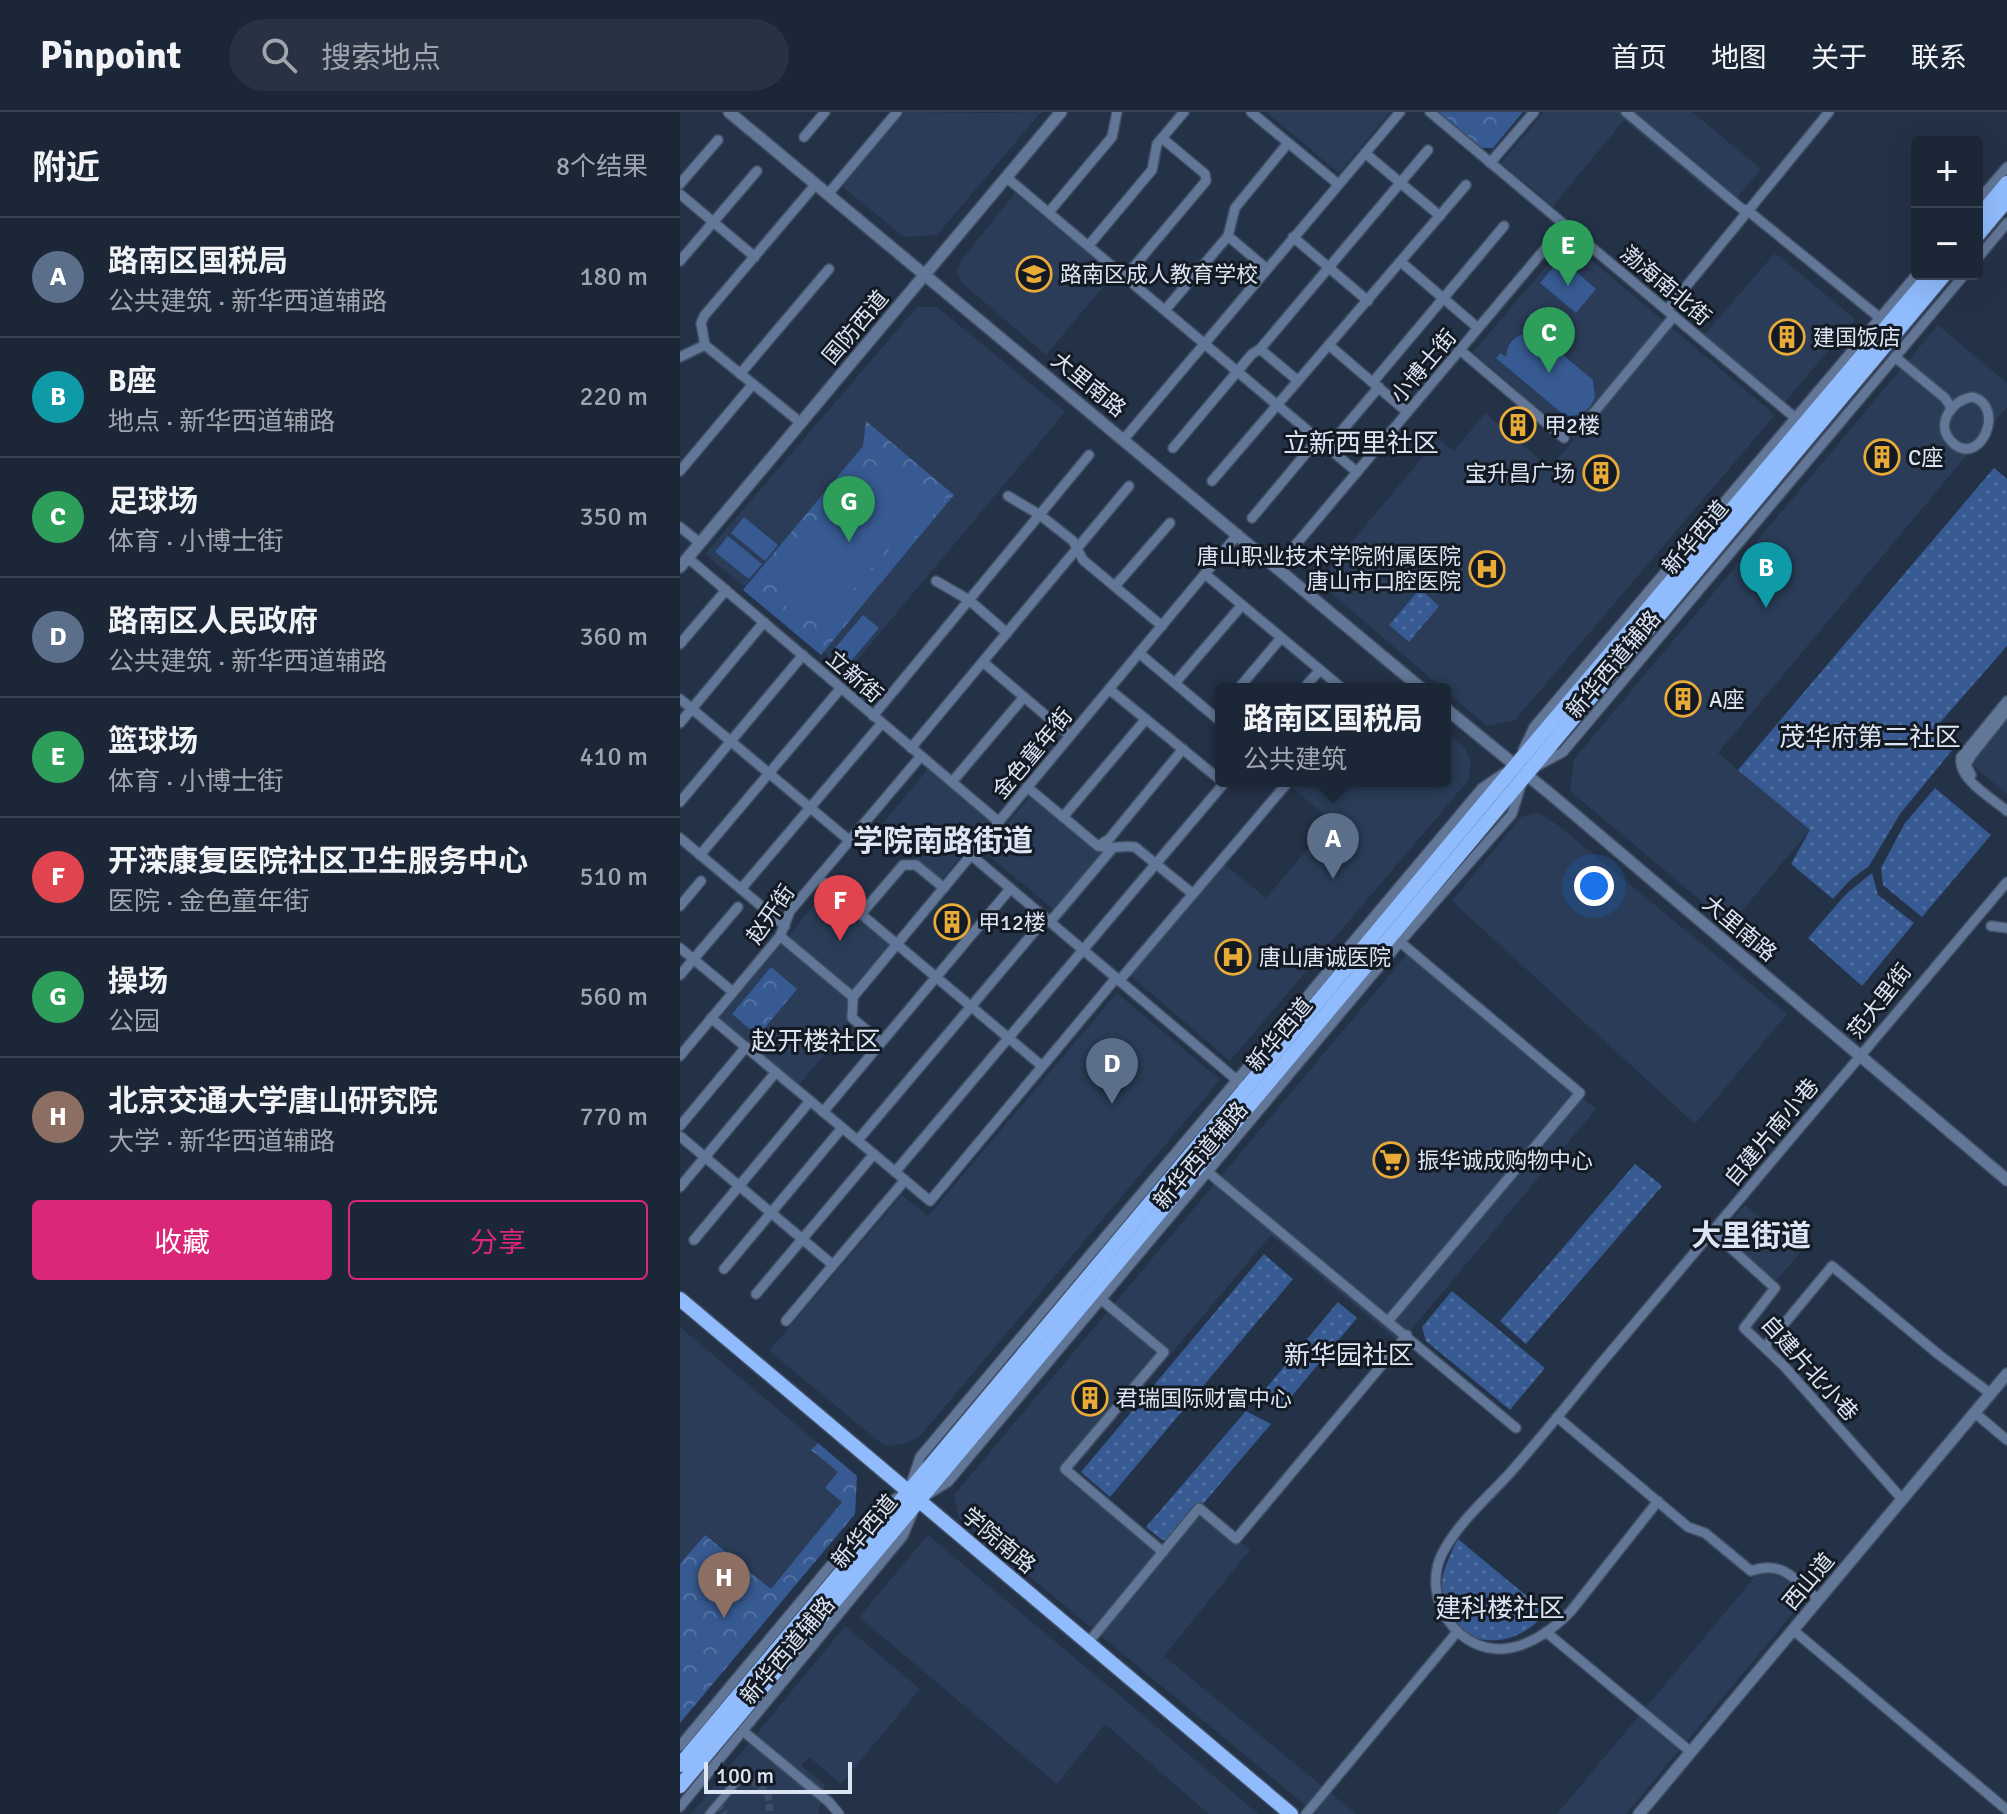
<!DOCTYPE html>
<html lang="zh">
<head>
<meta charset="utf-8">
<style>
	:root { --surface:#1b2636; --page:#283242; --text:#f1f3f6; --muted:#a0a5ad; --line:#394351; --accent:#db2777 }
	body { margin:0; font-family:Signika,"Noto Sans SC",sans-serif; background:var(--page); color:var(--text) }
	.controls { position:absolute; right:24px; top:24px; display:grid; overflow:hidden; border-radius:8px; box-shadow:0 8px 32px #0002 }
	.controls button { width:72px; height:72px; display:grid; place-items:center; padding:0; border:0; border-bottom:2px solid var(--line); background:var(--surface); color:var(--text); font:40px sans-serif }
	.scale { position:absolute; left:24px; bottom:20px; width:148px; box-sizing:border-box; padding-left:8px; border:4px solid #dce5f4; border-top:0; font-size:22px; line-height:28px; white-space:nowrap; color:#dce5f4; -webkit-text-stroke:6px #141a24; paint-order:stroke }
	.you { position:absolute; left:914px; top:774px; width:28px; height:28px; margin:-20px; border:6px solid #fff; border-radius:50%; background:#1a73e8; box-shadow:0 0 0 12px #1a73e833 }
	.badge { display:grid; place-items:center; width:52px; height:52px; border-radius:50%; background:var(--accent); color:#fff; font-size:26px; font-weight:700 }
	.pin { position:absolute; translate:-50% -66px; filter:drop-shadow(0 2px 4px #0008) }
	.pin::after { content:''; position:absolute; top:42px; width:28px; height:24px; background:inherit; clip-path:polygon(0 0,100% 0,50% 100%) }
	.popup { position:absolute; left:535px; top:571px; width:236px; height:104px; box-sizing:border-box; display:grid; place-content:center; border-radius:8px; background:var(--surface); filter:drop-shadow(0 2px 6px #0005); font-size:26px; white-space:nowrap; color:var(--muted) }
	.popup b { font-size:30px; color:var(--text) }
	.popup::after { content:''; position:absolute; left:50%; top:100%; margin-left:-16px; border:16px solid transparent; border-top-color:var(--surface) }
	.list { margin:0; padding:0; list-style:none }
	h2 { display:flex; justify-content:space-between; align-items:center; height:104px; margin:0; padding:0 32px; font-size:34px }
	h2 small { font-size:26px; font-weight:400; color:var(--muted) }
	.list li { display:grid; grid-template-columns:52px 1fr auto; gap:24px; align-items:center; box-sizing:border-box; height:120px; padding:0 32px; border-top:2px solid var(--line) }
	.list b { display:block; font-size:30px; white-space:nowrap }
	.list p { margin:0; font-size:26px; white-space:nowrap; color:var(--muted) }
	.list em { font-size:26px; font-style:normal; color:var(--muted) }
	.actions { display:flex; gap:16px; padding:24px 32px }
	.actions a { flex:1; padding:18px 0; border:2px solid var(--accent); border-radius:8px; text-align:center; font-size:28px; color:var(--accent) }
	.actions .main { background:var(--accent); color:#fff }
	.icon { flex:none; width:44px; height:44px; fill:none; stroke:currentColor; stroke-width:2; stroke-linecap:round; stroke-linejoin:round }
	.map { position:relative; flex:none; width:1327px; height:1702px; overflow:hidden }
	header { display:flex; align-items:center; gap:48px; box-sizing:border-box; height:112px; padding:0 40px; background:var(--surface); border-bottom:2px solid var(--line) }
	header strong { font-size:38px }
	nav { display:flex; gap:44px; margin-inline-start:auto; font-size:28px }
	.search { width:560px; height:72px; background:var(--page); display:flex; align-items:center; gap:20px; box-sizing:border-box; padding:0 28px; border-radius:44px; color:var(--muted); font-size:30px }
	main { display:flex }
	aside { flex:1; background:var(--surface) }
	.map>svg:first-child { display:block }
</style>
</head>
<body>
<header>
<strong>Pinpoint</strong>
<div class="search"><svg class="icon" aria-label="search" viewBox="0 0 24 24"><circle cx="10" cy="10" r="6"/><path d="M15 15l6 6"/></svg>搜索地点</div>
<nav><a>首页</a><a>地图</a><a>关于</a><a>联系</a></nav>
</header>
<main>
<aside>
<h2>附近<small>8个结果</small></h2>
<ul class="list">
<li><span class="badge" style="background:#5c6f8a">A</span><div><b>路南区国税局</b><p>公共建筑 · 新华西道辅路</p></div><em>180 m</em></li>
<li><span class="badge" style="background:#0f9aa8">B</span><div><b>B座</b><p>地点 · 新华西道辅路</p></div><em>220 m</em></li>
<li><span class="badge" style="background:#2e9e5b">C</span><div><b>足球场</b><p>体育 · 小博士街</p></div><em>350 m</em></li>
<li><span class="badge" style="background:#5c6f8a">D</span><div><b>路南区人民政府</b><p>公共建筑 · 新华西道辅路</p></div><em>360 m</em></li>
<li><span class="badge" style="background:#2e9e5b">E</span><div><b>篮球场</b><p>体育 · 小博士街</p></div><em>410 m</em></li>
<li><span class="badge" style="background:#e0444e">F</span><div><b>开滦康复医院社区卫生服务中心</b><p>医院 · 金色童年街</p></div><em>510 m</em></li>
<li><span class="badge" style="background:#2e9e5b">G</span><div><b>操场</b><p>公园</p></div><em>560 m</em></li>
<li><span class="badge" style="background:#8d6e63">H</span><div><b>北京交通大学唐山研究院</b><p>大学 · 新华西道辅路</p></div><em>770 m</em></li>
</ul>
<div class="actions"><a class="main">收藏</a><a>分享</a></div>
</aside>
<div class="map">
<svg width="1327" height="1702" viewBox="0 0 1327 1702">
	<defs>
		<pattern id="grass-dots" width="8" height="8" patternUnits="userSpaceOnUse" patternTransform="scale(2)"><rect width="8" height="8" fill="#365a91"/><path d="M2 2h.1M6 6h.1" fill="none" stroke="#5272a1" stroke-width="1.8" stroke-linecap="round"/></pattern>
		<pattern id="forest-crowns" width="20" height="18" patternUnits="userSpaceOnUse" patternTransform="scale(2)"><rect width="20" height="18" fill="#365a91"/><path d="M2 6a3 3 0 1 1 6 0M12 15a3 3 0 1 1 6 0" fill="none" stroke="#5272a1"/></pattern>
	</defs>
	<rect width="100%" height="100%" fill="#243248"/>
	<!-- built -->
	<g fill="#2a3c57">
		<path d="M221,0L307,1L361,0L257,123L224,125L159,72Z"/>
		<path d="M586,0H710L659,61Z"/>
		<path d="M864,0H1012L1081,57L1049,95L944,8L873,94L821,51Z"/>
		<path d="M335,81L433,163L366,243L282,171L277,160L280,150Z"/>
		<path d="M1095,141L1175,207L1105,290L1024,223Z"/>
		<path d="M877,142H904L1095,303L835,608L807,614L638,470L758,327L774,339L805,301L870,356L894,327L793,240Z"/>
		<path d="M237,195H257L385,300L167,560L25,442Z"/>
		<path d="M1258,213L1327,271V295L1038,641L1130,718L1050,813L890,679L894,647Z"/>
		<path d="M1327,604V682L1294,654L1292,646Z"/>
		<path d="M765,619L785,636L791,651L788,669L550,949L451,864L544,752L586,786L651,709L613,676L619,669H765Z"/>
		<path d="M248,657L310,710L261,768L198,717Z"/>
		<path d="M351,683L430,748L383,805L304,740Z"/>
		<path d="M857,700L879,714L1107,902L1015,1012L772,789L841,705Z"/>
		<path d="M147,777L213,832L173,881L107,826Z"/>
		<path d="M102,831L167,885V916L118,974L39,907Z"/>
		<path d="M728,841L916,997L720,1231L591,1123L389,1363L485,1444L523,1399L570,1438L484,1544L676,1702H636L279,1406L274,1383Z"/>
		<path d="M437,881L540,968L240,1324L225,1332L208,1334L201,1331L89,1239L222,1083L248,1104Z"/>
		<path d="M1065,1093L1121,1140L1092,1173L1037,1126Z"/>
		<path d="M0,1215L177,1364L175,1402L0,1610Z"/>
		<path d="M248,1423L445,1588L578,1702H529L425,1612L377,1672L236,1553L179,1505Z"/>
		<path d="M1088,1449L1128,1483L946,1702H877Z"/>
		<path d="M165,1514L240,1577L161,1672L129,1645L121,1653L145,1673L138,1702H11Z"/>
	</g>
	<!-- grass -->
	<g fill="url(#grass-dots)">
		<path d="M1314,356L1327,367V534L1258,613L1278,631L1220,702L1189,754L1169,769L1153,787L1111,752L1130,718L1058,658Z"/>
		<path d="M740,477L759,494L729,530L709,513Z"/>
		<path d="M1255,676L1311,723L1242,805L1203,773L1201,756L1225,711Z"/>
		<path d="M1192,761L1198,783L1234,811L1182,874L1128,826L1167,781Z"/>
		<path d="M955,1052L982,1074L846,1232L820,1209Z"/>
		<path d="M584,1142L613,1167L430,1385L401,1360Z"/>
		<path d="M772,1179L865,1256L830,1298L746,1229L742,1215Z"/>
		<path d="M658,1190L677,1206L600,1298L577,1287Z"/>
		<path d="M566,1299L591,1312L494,1426L482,1428L466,1415Z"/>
		<path d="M778,1427L866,1500C831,1545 766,1537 762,1475C761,1460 771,1441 778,1427Z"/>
	</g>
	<!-- forest -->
	<g fill="url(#forest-crowns)">
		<path d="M758,0H843L813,36H802Z"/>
		<path d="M186,309L274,383L141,543L63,478L183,334Z"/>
		<path d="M91,855L117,877L78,924L52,902Z"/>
		<path d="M138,1331L177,1364L175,1402L0,1611V1452L25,1423L91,1477L162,1390L145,1376L158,1360L131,1338Z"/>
	</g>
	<!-- pitch -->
	<g fill="#365a91">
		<path d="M881,146L916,177L896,201L860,171Z"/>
		<path d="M847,221L859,223L913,268L915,285C910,299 899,306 884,303L816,246L820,241L826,245C827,232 834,224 847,221Z"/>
		<path d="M205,353C229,361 243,380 234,405L154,500C121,519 88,492 101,456L176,365L189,357Z"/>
		<path d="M258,380L266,387L140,536L132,529Z"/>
		<path d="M64,405L98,433L85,449L51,421Z"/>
		<path d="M48,424L82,452L69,467L35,440Z"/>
		<path d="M183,503L199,516L171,549L155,536Z"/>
	</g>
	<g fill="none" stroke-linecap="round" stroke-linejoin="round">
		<!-- pedestrian-tunnel -->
		<g stroke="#404d62" stroke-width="7" stroke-dasharray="7 3.5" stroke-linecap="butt">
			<path d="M64,1661L88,1682L90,1702"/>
			<path d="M37,1692L45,1702"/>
		</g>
		<defs>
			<path id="pedestrian" d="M29,1702L64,1661"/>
			<g id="minor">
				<path d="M571,0L658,72"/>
				<path d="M750,0L1119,309"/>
				<path d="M946,0L1062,97L1067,98L1200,206"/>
				<path d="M124,25L145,0"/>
				<path d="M685,41L760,104"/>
				<path d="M810,51L854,0"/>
				<path d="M326,65L677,360"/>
				<path d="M0,72L38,28"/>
				<path d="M0,82L75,145"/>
				<path d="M148,82L217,0"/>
				<path d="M1297,90L1327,55"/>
				<path d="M369,100L432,25L437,0"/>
				<path d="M548,124L587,157"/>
				<path d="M613,125L688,189"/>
				<path d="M409,133L472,58L477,32L504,0"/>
				<path d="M1297,147L1327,111"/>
				<path d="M0,149L77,59"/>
				<path d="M721,150L798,216"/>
				<path d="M446,164L526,69L525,62L482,26"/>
				<path d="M486,197L548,124L555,96L608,31"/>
				<path d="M987,198L1149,0"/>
				<path d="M25,233L21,211L24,204L136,72"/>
				<path d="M650,234L727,300"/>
				<path d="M780,238L884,326"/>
				<path d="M0,245L25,233L121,311"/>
				<path d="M1215,245L1265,286L1272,297"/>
				<path d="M60,262L149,157"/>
				<path d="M617,268L580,237L748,38"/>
				<path d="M693,270L824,114"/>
				<path d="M1293,285C1327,296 1299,357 1272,330C1254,313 1272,287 1293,285Z"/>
				<path d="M901,316L994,204"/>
				<path d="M444,327L720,0"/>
				<path d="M648,335L699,275"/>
				<path d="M493,336L572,242L580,237"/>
				<path d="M0,359L73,272"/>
				<path d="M532,369L786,73"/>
				<path d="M328,384L360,403L393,429L403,448L482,514"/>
				<path d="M572,406L638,327"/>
				<path d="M0,415L20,431"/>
				<path d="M8,446L319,710"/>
				<path d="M597,455L885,113"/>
				<path d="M525,462L663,577"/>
				<path d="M256,469L289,488L327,521"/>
				<path d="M435,474L490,411"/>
				<path d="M0,532L46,478"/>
				<path d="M459,541L541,610"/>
				<path d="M303,550L390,624"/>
				<path d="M495,571L562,493"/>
				<path d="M429,577L544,671"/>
				<path d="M558,577L601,526"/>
				<path d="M623,577L640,558"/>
				<path d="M0,587L170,729"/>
				<path d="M1327,589L1281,645C1277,667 1312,686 1327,699"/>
				<path d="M193,604L409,343"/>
				<path d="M0,611L84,510"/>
				<path d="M231,636L449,374"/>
				<path d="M843,638L854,615L1237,162"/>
				<path d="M857,654L883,640L1285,162"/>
				<path d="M1291,663L1286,653L1291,644L1326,600"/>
				<path d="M272,670L344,585"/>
				<path d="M347,675L418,734C432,738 441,733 455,735L513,782"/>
				<path d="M0,690L123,543"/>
				<path d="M383,705L466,607"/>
				<path d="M0,726L105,814"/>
				<path d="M418,734L429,727L503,637"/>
				<path d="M20,743L161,576"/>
				<path d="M291,743L558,969"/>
				<path d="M138,766L362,954"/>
				<path d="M61,777L202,611"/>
				<path d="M0,794L21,769"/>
				<path d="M181,802L223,753H236L264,776"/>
				<path d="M370,810L431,738"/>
				<path d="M1311,814L1327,816"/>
				<path d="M100,824L173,885L558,422"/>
				<path d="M0,836L53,880"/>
				<path d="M0,863L58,795"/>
				<path d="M439,869L609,669"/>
				<path d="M173,885L172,906L201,930"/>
				<path d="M31,906L250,1089L436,866"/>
				<path d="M0,944L100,824L110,799L241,644"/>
				<path d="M143,1000L330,777"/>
				<path d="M0,1014L66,935"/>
				<path d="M0,1024L153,1153L225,1068"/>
				<path d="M178,1028L365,807"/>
				<path d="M215,1060L546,669"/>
				<path d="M529,1061L836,1316"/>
				<path d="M0,1075L96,960"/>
				<path d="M1032,1119L1095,1176L1064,1216L1104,1254L1222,1387"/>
				<path d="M14,1128L130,989"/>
				<path d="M44,1157L162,1016"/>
				<path d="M76,1182L194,1042"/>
				<path d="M417,1184L484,1240L385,1357L483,1440"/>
				<path d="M709,1208L900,981L720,830"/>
				<path d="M106,1209L153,1153"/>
				<path d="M1085,1235L1152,1154L1258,1242L1311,1282"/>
				<path d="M1295,1301L1327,1328"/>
				<path d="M877,1305L1008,1415L1025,1421L1071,1459C1103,1448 1115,1467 1138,1488"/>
				<path d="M231,1372L240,1345L802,676L824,661"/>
				<path d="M247,1383L268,1370L720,830L832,702L841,673"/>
				<path d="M978,1389L891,1499C876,1515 853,1532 830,1536C778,1545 739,1485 763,1440C779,1410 807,1386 829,1362C860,1327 889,1291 918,1255C1054,1093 1191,932 1327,770"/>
				<path d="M1113,1518L1327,1698"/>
				<path d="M866,1520L1011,1640"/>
				<path d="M407,1532L519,1396L556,1427L727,1223"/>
				<path d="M63,1619L149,1690L159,1702"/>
				<path d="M0,1634L195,1400L218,1385"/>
				<path d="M0,1695L223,1424L233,1400"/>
				<path d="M626,1702L777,1520"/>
			</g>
			<g id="tertiary">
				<path d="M49,0L742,577"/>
				<path d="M0,455L381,0"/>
				<path d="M765,596L874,685L1327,1068"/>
				<path d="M959,1702L1327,1262"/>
			</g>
			<g id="primary">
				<path d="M1297,107L1327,71"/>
				<path d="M1297,124L1327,88"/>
				<path d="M0,1187L611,1702"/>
				<path d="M0,1653L835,654L1251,162"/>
				<path d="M0,1674L1265,162"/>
			</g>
		</defs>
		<!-- pedestrian casing -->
		<use href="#pedestrian" stroke="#414f64" stroke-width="10"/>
		<!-- minor casing -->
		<use href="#minor" stroke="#414f64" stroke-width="12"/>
		<!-- tertiary casing -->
		<use href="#tertiary" stroke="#414f64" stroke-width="14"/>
		<!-- primary casing -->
		<use href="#primary" stroke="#414f64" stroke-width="17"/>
		<!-- pedestrian -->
		<use href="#pedestrian" stroke="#627798" stroke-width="7"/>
		<!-- minor -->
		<use href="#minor" stroke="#627798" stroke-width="9"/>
		<!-- tertiary -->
		<use href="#tertiary" stroke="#627798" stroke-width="11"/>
		<!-- primary -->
		<use href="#primary" stroke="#90bcfe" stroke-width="14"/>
	</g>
	<!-- icons -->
	<defs>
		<symbol id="school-ring" viewBox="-11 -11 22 22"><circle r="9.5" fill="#141a24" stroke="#e9ab38" stroke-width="1.5"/><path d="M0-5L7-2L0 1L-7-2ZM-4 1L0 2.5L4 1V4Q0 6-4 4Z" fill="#e9ab38"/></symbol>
		<symbol id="building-ring" viewBox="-11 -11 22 22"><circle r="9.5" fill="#141a24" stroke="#e9ab38" stroke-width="1.5"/><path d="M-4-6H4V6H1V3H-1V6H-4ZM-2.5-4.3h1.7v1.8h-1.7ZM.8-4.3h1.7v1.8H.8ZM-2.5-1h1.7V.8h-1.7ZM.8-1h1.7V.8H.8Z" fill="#e9ab38"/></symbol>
		<symbol id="hospital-ring" viewBox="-11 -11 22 22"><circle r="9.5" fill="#141a24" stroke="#e9ab38" stroke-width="1.5"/><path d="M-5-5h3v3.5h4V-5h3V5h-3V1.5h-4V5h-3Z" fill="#e9ab38"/></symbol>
		<symbol id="supermarket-ring" viewBox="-11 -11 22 22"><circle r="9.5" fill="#141a24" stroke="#e9ab38" stroke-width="1.5"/><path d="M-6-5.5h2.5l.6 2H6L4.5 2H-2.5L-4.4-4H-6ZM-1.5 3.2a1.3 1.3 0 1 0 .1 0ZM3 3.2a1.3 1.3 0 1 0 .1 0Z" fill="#e9ab38"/></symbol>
	</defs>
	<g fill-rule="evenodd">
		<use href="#school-ring" x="334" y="142" width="40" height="40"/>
		<use href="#building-ring" x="1087" y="205" width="40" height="40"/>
		<use href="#building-ring" x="818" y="293" width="40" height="40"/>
		<use href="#building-ring" x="1182" y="325" width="40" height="40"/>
		<use href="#building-ring" x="901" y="341" width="40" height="40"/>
		<use href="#hospital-ring" x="787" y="437" width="40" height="40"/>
		<use href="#building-ring" x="983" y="567" width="40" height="40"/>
		<use href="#building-ring" x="252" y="790" width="40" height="40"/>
		<use href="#hospital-ring" x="533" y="825" width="40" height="40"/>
		<use href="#supermarket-ring" x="691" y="1028" width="40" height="40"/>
		<use href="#building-ring" x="390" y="1266" width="40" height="40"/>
	</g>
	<g text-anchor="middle" stroke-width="6" stroke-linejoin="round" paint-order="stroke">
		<!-- poi labels -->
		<g font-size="22" fill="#dce5f4" stroke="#141a24" text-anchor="start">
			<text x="380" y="170">路南区成人教育学校</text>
			<text x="1133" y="233">建国饭店</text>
			<text x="864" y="321">甲2楼</text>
			<text x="1228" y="353">C座</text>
			<text x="895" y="369" text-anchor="end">宝升昌广场</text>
			<text x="781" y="452" text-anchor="end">唐山职业技术学院附属医院<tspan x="781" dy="25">唐山市口腔医院</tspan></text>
			<text x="1029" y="595">A座</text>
			<text x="298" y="818">甲12楼</text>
			<text x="579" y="853">唐山唐诚医院</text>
			<text x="737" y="1056">振华诚成购物中心</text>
			<text x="436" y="1294">君瑞国际财富中心</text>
		</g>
		<!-- street labels -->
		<g font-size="22" fill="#dce5f4" stroke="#141a24">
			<text transform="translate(986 173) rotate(40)" y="8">渤海南北街</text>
			<text transform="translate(175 215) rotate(-50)" y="8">国防西道</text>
			<text transform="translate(743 254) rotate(-50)" y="8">小博士街</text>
			<text transform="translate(409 272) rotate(39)" y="8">大里南路</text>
			<text transform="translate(1015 425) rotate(-50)" y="8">新华西道</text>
			<text transform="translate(933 552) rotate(-50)" y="8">新华西道辅路</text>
			<text transform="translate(175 564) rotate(41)" y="8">立新街</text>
			<text transform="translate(352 641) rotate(-50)" y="8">金色童年街</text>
			<text transform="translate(90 802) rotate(-55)" y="8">赵开街</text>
			<text transform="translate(1060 816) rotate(40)" y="8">大里南路</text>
			<text transform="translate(1199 889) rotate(-52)" y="8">范大里街</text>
			<text transform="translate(599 922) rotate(-50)" y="8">新华西道</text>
			<text transform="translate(1091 1020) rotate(-50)" y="8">自建片南小巷</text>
			<text transform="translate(520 1043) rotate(-50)" y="8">新华西道辅路</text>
			<text transform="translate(1130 1256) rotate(48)" y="8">自建片北小巷</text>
			<text transform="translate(184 1419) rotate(-50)" y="8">新华西道</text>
			<text transform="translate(319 1428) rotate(40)" y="8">学院南路</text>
			<text transform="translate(1128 1469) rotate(-50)" y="8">西山道</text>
			<text transform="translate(107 1538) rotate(-50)" y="8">新华西道辅路</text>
		</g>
		<!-- quarter labels -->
		<g font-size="26" fill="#dce5f4" stroke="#141a24">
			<text x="681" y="340">立新西里社区</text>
			<text x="1190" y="634">茂华府第二社区</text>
			<text x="136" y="938">赵开楼社区</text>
			<text x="669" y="1252">新华园社区</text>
			<text x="820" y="1505">建科楼社区</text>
		</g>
		<!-- district labels -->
		<g font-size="30" font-weight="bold" fill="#dce5f4" stroke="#141a24">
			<text x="263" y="739">学院南路街道</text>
			<text x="1071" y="1134">大里街道</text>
		</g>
	</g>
</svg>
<div class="controls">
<button>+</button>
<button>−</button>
</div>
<div class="scale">100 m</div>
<div class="you"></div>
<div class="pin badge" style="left:653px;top:767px;background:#5c6f8a">A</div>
<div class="popup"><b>路南区国税局</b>公共建筑</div>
<div class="pin badge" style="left:1086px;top:496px;background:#0f9aa8">B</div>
<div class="pin badge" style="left:869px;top:261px;background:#2e9e5b">C</div>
<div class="pin badge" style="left:432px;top:992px;background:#5c6f8a">D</div>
<div class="pin badge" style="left:888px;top:174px;background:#2e9e5b">E</div>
<div class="pin badge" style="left:160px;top:829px;background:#e0444e">F</div>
<div class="pin badge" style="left:169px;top:430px;background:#2e9e5b">G</div>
<div class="pin badge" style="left:44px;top:1506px;background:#8d6e63">H</div>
</div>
</main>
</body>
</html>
